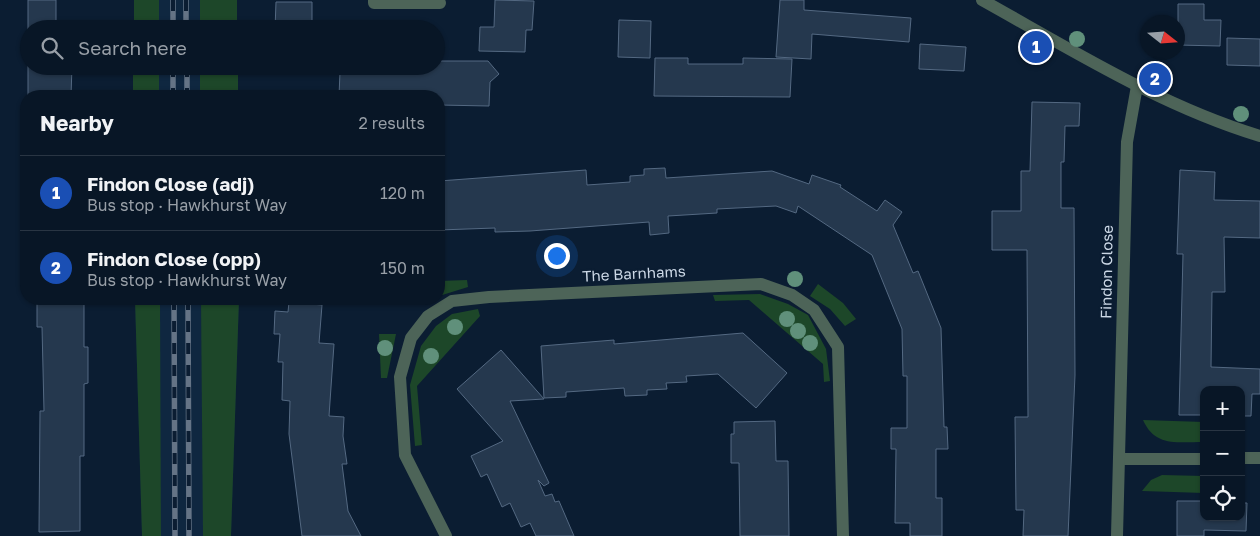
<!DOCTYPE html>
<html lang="en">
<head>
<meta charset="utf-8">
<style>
	:root { --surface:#081626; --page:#162332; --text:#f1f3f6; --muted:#989fa7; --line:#293543; --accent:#d93025 }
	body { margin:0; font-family:"Golos Text",sans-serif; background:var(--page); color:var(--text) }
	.controls { position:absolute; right:15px; bottom:15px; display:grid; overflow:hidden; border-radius:10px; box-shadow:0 1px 4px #0004 }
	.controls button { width:45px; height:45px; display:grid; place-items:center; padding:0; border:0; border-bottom:1px solid var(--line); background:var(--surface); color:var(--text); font:25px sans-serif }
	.compass { position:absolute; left:1140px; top:15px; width:45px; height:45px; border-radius:50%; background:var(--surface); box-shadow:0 1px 4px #0004; rotate:107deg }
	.you { position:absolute; left:556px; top:255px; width:18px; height:18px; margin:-12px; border:4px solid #fff; border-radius:50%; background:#1a73e8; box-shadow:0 0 0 8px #1a73e833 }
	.badge { display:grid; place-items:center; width:32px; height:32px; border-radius:50%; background:var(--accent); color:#fff; font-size:16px; font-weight:700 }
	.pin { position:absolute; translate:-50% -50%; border:2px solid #fff; box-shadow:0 1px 5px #0006 }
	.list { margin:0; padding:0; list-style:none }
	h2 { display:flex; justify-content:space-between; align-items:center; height:65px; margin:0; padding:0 20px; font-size:21px }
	h2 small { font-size:16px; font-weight:400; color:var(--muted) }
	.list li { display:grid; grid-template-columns:32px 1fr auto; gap:15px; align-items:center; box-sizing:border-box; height:75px; padding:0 20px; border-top:1px solid var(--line) }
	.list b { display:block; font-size:19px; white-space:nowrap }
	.list p { margin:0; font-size:16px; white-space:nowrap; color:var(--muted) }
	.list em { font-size:16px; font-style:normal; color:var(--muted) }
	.icon { flex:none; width:28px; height:28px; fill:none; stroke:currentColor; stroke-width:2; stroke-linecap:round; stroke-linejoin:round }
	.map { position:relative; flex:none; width:1260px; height:536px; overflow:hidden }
	.search { position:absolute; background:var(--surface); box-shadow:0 1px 4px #0004; left:20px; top:20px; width:425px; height:55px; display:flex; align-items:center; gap:12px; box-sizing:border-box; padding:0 18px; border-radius:28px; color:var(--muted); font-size:19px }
	.panel { position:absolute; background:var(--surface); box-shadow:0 1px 4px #0004; left:20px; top:90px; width:425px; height:215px; border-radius:20px }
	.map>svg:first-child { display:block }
</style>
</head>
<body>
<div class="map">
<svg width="1260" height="536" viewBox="0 0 1260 536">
	<rect width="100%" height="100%" fill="#0b1d32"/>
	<!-- built -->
	<g fill="#0f2740">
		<rect x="134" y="0" width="103" height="29"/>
		<rect x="133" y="66" width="105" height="30"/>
		<path d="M135,299H239L231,536H142Z"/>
	</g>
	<!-- green -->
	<g fill="#1d4729">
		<rect x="134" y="0" width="25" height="29"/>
		<rect x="200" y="0" width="37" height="29"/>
		<rect x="133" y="66" width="26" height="30"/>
		<rect x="200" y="66" width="38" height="30"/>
		<path d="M467,280L468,287L439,296V281Z"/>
		<path d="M818,284L843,303L856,319L845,326L830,309L810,296Z"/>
		<path d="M760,294L788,304L808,315L826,349L830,381L824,382L823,364L749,300L715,301L713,295Z"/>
		<path d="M135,299H160L161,536H142Z"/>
		<path d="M201,299H239L231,536H203Z"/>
		<path d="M478,309L480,316L417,386L422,445L415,446L410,385L421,346L436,326L452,314Z"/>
		<path d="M379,334H396L387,378H381Z"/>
		<path d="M1143,420L1204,422V442C1177,442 1155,447 1143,420Z"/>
		<path d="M1162,475L1204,476V493L1142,491L1151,480Z"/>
	</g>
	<!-- building -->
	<g fill="#25384e" stroke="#546982">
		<path d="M28,0H56V29H29V66H72L71,96H28Z"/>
		<path d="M495,0L534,1L532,30H526L525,52L479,51L480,27H494Z"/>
		<path d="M780,0H804V10L911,18L909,42L812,34L811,59L776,57Z"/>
		<path d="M276,2H312V29H275Z"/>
		<path d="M1178,4H1204V20H1221L1220,46L1178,45Z"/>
		<path d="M619,20L651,21L650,58L618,57Z"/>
		<path d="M1227,38L1260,39V66L1227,65Z"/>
		<path d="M920,44L966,47L964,71L919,69Z"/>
		<path d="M655,58H688V64H743V58L792,59L790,97L654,96Z"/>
		<path d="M436,61H488L499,74L490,82L489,106L439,105V96H339L340,72L365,73V66H436Z"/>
		<path d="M1032,102L1080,103L1079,126H1065L1064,162H1061V208H1074L1075,375L1068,536H1023L1024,510H1016L1015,417H1028L1027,250H992V211H1021V171H1030Z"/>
		<path d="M665,168L666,178L772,171L809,184L812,175L841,185L840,187L877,211L885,200L902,212L893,225L913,273L918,271L941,328L944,427H947L948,449H936V498H942V536H910V523H895L896,449H891V428H907V376H903L902,329L872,255L798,206L796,213L776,206L717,209V213L668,216L669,233L650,235L649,222L530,231L495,232V228L439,230V181L586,170L587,185L630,182V176L644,175V169Z"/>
		<path d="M1180,170L1215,172L1214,200L1260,201V238L1224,237L1225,292H1212L1211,367L1260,369V394H1252L1251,416H1241V390H1204V415H1179L1183,254H1177Z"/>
		<path d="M37,299H84V347H88V383L84,384V456H80V531L39,532L40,411H44L42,327H37Z"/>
		<path d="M289,302L322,305L319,343L334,344L329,416L344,417L343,436L347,464H342L348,511L361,536H302L289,434L290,401L282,400L283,362H278L280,334H274L275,311L288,312Z"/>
		<path d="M743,333L787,373L756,408L718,374L686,376L687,382L666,383L667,389L647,390V395L625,396L624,388L566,392V397L544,398L541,346L614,340V344Z"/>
		<path d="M501,350L544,399L510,401L549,483L544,486L538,480L545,496L552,494L555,502L559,501L574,536H536L530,523L521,527L510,503L502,507L487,474L481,477L471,456L503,441L457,389Z"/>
		<path d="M775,421L776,461H788L789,536H740L739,463H731V434H734V422Z"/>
		<path d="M1177,501H1204V517H1241V503H1247L1246,531L1204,530V536H1177Z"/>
	</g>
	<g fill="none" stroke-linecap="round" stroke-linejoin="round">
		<!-- street -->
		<g stroke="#4d6458" stroke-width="12">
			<path d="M374,0V3H440"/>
			<path d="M982,0C1072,50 1161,106 1260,136"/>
			<path d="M1241,458H1260"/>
			<path d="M1119,459H1204"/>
			<path d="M446,536L405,455L400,377L411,338L428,316L452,301L489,297L761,284L792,295L814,310L838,347L843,536"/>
			<path d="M1117,536L1127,142L1137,86"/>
		</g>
		<defs>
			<g id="rail">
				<path d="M173,0V29"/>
				<path d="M186,0V29"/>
				<path d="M173,66V96"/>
				<path d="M187,66V96"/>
				<path d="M174,299L175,536"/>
				<path d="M188,299L189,536"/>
			</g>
		</defs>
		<!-- rail casing -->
		<use href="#rail" stroke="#657486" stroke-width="5.5"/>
		<!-- rail -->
		<use href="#rail" stroke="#0b1d32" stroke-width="4" stroke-dasharray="11" stroke-linecap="butt"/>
	</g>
	<!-- trees -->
	<g fill="#60907b">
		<circle cx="1077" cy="39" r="8"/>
		<circle cx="1241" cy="114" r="8"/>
		<circle cx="795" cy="279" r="8"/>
		<circle cx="787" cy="319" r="8"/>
		<circle cx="455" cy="327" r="8"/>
		<circle cx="798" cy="331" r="8"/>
		<circle cx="810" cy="343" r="8"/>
		<circle cx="385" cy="348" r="8"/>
		<circle cx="431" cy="356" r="8"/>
	</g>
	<g text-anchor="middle" stroke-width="4" stroke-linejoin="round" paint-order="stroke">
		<!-- street labels -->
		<g font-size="15" fill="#ccd8e6" stroke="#0b1d32">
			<text transform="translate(1107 272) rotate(-89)" y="5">Findon Close</text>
			<text transform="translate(634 274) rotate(-3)" y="5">The Barnhams</text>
		</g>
	</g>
</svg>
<div class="controls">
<button>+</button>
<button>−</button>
<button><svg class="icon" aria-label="locate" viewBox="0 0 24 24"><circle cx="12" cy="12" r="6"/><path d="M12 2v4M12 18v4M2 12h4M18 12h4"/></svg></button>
</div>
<svg class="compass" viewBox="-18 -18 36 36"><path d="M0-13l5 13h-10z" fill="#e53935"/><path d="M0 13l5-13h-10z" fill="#989fa7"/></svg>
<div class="you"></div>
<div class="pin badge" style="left:1036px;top:47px;background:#1a4fb4">1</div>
<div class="pin badge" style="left:1155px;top:79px;background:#1a4fb4">2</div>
<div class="search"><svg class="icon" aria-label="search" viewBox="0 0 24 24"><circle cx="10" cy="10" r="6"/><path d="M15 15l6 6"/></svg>Search here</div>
<section class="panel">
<h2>Nearby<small>2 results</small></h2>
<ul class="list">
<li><span class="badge" style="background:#1a4fb4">1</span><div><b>Findon Close (adj)</b><p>Bus stop · Hawkhurst Way</p></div><em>120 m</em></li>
<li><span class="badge" style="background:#1a4fb4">2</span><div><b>Findon Close (opp)</b><p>Bus stop · Hawkhurst Way</p></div><em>150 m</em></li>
</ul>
</section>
</div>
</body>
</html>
